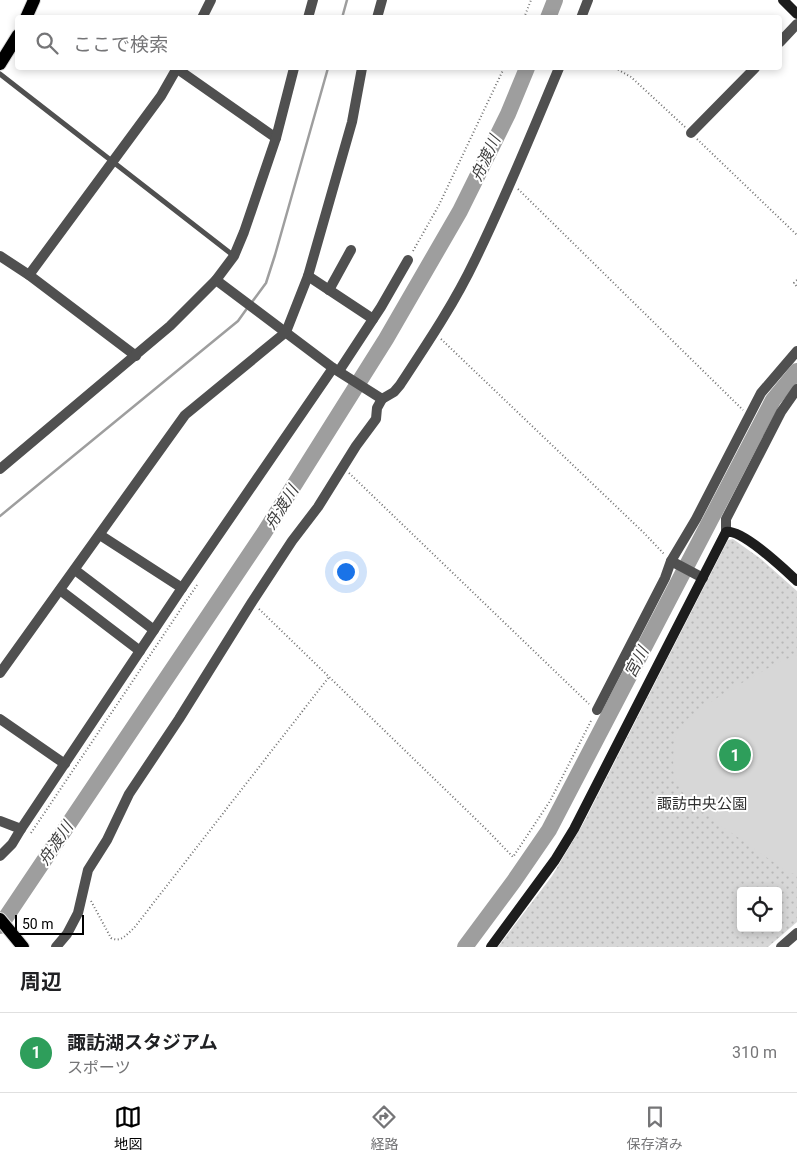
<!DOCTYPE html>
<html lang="ja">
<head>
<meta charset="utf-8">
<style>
	:root { --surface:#fff; --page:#f2f2f2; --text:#202124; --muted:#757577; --line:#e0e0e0; --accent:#000 }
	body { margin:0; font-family:Roboto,"Noto Sans JP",sans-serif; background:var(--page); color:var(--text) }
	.controls { position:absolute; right:15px; bottom:15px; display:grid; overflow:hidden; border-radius:5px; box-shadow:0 2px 8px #0003 }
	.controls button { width:45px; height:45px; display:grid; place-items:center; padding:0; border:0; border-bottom:1px solid var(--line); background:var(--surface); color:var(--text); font:25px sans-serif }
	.scale { position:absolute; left:15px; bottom:12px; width:69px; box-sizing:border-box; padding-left:5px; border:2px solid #000; border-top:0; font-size:14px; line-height:18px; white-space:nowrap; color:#000; -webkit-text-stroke:4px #fff; paint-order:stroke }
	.you { position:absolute; left:345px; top:571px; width:18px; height:18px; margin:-12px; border:4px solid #fff; border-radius:50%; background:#1a73e8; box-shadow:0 0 0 8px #1a73e833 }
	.badge { display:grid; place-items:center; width:32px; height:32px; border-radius:50%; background:var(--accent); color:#fff; font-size:16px; font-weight:700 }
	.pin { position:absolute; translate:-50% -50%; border:2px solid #fff; box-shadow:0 1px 5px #0006 }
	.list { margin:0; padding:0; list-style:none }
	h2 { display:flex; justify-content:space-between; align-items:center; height:65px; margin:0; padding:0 20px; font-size:21px }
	h2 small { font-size:16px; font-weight:400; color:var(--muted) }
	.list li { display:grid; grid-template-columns:32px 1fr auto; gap:15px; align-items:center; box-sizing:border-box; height:80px; padding:0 20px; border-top:1px solid var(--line) }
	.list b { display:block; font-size:19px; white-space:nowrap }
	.list p { margin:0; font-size:16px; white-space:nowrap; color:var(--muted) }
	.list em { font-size:16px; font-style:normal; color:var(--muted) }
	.icon { flex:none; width:28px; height:28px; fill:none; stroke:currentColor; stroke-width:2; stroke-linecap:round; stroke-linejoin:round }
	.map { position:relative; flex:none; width:797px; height:947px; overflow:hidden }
	.search { position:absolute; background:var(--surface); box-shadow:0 2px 8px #0003; left:15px; right:15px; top:15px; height:55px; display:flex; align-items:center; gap:12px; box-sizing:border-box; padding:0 18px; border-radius:5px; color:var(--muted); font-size:19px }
	.sheet { height:145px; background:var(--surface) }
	nav { display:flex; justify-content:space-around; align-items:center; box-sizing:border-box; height:70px; border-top:1px solid var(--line); background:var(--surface); font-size:14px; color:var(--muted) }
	nav a { display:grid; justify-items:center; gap:2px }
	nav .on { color:var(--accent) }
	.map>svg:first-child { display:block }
</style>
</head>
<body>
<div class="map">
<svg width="797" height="947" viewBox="0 0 797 947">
	<defs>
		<pattern id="park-dots" width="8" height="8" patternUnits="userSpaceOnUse" patternTransform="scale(1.25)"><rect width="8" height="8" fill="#d7d7d7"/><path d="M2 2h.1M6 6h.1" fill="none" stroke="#b7b7b7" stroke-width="1.8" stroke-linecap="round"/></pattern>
	</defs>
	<rect width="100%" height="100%" fill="#fff"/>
	<!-- park -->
	<path fill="url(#park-dots)" fill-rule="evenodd" d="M733,539L761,559L797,591V922L768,947H498L552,876L583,824L728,540ZM741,891H778V928H741Z"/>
	<!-- pitch -->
	<path fill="#d7d7d7" d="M797,655V874L788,873L779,866L720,825L682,792L673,771L674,739L686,720L699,710L726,692L779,662Z"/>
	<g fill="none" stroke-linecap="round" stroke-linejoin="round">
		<!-- stream -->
		<g stroke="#9e9e9e" stroke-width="2.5">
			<path d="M342,18L347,0"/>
			<path d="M252,302L266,283L275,255L328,68"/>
			<path d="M0,516L216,339L238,321L248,307"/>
		</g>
		<!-- river -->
		<g stroke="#9e9e9e" stroke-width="16">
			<path d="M548,18L555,0"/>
			<path d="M0,926L264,533L386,339L460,211L508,114L527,68"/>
			<path d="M465,947L514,881L549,830L773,400L797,371"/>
		</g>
		<defs>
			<g id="primary">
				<path d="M26,18L34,0"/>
				<path d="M0,64L18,35"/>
				<path d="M0,919L23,947"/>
			</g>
		</defs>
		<!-- primary casing -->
		<use href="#primary" stroke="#dbdbdb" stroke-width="14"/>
		<!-- path -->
		<g stroke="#727272" stroke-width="2" stroke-dasharray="1 2.5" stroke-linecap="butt">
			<path d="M524,18L531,0"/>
			<path d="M615,68L631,77L685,127"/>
			<path d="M697,139L797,235"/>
			<path d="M518,189L743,410"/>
			<path d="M413,251L439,205L504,68"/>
			<path d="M797,280L794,283L797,287"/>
			<path d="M441,339L644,533L664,554"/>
			<path d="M349,473L589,704"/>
			<path d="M259,609L487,830L513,857L550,801L592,719"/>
			<path d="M31,833L197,585"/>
			<path d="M91,901L111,938C121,943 127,934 134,928L329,677"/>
		</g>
		<!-- lane -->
		<path stroke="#505050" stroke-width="5" d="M0,74L234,256"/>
		<!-- street -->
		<g stroke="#505050" stroke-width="10">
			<path d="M202,18L211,0"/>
			<path d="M308,18L313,0"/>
			<path d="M377,18L382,0"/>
			<path d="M581,18L588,0"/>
			<path d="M780,42L797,24"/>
			<path d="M176,68L276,138"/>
			<path d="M691,133L755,68"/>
			<path d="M0,256L29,275L136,356"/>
			<path d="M29,275L161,96L177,68"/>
			<path d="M308,276L373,319"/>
			<path d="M216,280L333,368L382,399"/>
			<path d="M329,290L351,250"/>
			<path d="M339,371L381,307L408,260"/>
			<path d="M0,469L170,326L216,280L234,256L244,232L276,138L294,68"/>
			<path d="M726,532V519L781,412L797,389"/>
			<path d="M100,535L182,588"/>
			<path d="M671,561L703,578"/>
			<path d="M75,570L154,630"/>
			<path d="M60,590L140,651"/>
			<path d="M0,673L185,415L286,332L308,276L352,122L362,68"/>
			<path d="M597,710L665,578L671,561L696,519L761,393L797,351"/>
			<path d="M0,719L65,764"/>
			<path d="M0,821L21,829L12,844L0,856"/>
			<path d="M21,829L182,588L333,368"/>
			<path d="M56,947L67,934L78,913L88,870L107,840L129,794L179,719L252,602L292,541L318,507L356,446L376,419L377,408L382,399L394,392L400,385C427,344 454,304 475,260C506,197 532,132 559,68"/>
			<path d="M781,947L797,933"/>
		</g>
		<!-- secondary -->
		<g stroke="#1d1d1d" stroke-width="10">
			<path d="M783,0L797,14"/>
			<path d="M491,947L555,860L574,829L726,532C742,529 784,569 797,581"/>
		</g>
		<!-- primary -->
		<use href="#primary" stroke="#000" stroke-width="12"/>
	</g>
	<g text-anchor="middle" stroke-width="4" stroke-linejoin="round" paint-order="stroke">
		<!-- park labels -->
		<g font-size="15" fill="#2e2e2e" stroke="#fff">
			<text x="702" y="809">諏訪中央公園</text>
		</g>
		<!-- water labels -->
		<g font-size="16" font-style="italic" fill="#3f3f3f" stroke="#fff">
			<text transform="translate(485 158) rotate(-65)" y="6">舟渡川</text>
			<text transform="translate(281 507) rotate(-58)" y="6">舟渡川</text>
			<text transform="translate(636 662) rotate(-62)" y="6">宮川</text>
			<text transform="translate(55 843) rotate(-56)" y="6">舟渡川</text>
		</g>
	</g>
</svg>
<div class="controls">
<button><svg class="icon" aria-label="locate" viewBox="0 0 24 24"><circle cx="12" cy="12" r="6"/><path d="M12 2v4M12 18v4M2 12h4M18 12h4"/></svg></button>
</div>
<div class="scale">50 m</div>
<div class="you"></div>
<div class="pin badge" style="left:735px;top:755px;background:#2e9e5b">1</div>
<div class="search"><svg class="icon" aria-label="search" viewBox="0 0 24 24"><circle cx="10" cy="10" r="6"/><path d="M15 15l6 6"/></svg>ここで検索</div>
</div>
<section class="sheet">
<h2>周辺<small></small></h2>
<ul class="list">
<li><span class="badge" style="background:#2e9e5b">1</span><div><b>諏訪湖スタジアム</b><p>スポーツ</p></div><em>310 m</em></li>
</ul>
</section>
<nav>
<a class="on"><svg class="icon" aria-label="map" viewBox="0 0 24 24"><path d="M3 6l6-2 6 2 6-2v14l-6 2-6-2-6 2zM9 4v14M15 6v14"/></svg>地図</a>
<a><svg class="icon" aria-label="directions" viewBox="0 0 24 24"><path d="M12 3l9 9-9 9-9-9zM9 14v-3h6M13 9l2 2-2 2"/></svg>経路</a>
<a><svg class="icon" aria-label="saved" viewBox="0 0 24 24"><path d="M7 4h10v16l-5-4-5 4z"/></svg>保存済み</a>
</nav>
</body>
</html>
